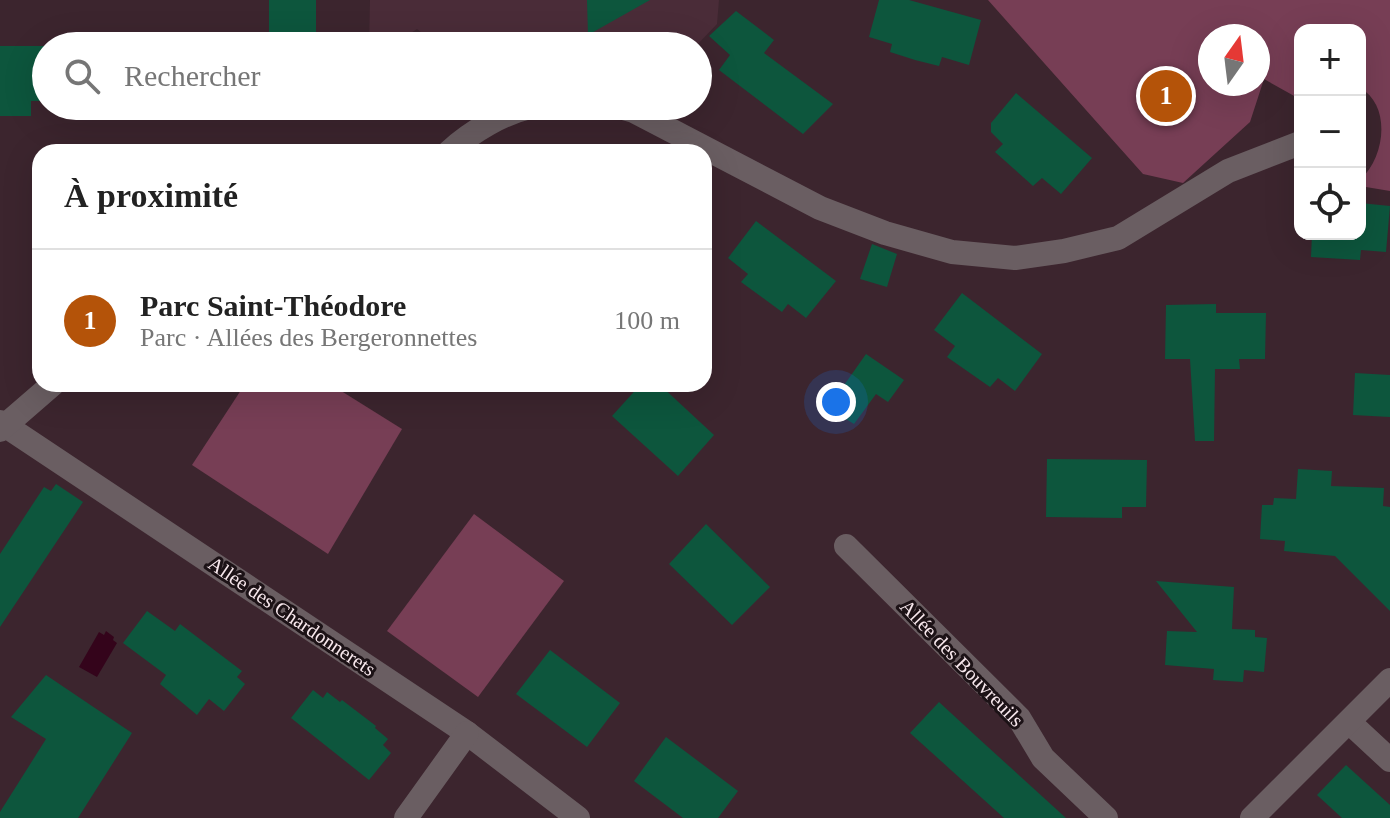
<!DOCTYPE html>
<html lang="fr">
<head>
<meta charset="utf-8">
<style>
	:root { --surface:#fff; --page:#f6f6f6; --text:#222; --muted:#767676; --line:#e0e0e0; --accent:#b45309 }
	body { margin:0; font-family:"Times New Roman",serif; background:var(--page); color:var(--text) }
	.controls { position:absolute; right:24px; top:24px; display:grid; overflow:hidden; border-radius:16px; box-shadow:0 8px 32px #0002 }
	.controls button { width:72px; height:72px; display:grid; place-items:center; padding:0; border:0; border-bottom:2px solid var(--line); background:var(--surface); color:var(--text); font:40px sans-serif }
	.compass { position:absolute; left:1198px; top:24px; width:72px; height:72px; border-radius:50%; background:var(--surface); box-shadow:0 8px 32px #0002; rotate:14deg }
	.you { position:absolute; left:836px; top:402px; width:28px; height:28px; margin:-20px; border:6px solid #fff; border-radius:50%; background:#1a73e8; box-shadow:0 0 0 12px #1a73e833 }
	.badge { display:grid; place-items:center; width:52px; height:52px; border-radius:50%; background:var(--accent); color:#fff; font-size:26px; font-weight:700 }
	.pin { position:absolute; translate:-50% -50%; border:4px solid #fff; box-shadow:0 2px 8px #0006 }
	.list { margin:0; padding:0; list-style:none }
	h2 { display:flex; justify-content:space-between; align-items:center; height:104px; margin:0; padding:0 32px; font-size:34px }
	h2 small { font-size:26px; font-weight:400; color:var(--muted) }
	.list li { display:grid; grid-template-columns:52px 1fr auto; gap:24px; align-items:center; box-sizing:border-box; height:144px; padding:0 32px; border-top:2px solid var(--line) }
	.list b { display:block; font-size:30px; white-space:nowrap }
	.list p { margin:0; font-size:26px; white-space:nowrap; color:var(--muted) }
	.list em { font-size:26px; font-style:normal; color:var(--muted) }
	.icon { flex:none; width:44px; height:44px; fill:none; stroke:currentColor; stroke-width:2; stroke-linecap:round; stroke-linejoin:round }
	.map { position:relative; flex:none; width:1390px; height:818px; overflow:hidden }
	.search { position:absolute; background:var(--surface); box-shadow:0 8px 32px #0002; left:32px; top:32px; width:680px; height:88px; display:flex; align-items:center; gap:20px; box-sizing:border-box; padding:0 28px; border-radius:44px; color:var(--muted); font-size:30px }
	.panel { position:absolute; background:var(--surface); box-shadow:0 8px 32px #0002; left:32px; top:144px; width:680px; height:248px; border-radius:24px }
	.map>svg:first-child { display:block }
</style>
</head>
<body>
<div class="map">
<svg width="1390" height="818" viewBox="0 0 1390 818">
	<rect width="100%" height="100%" fill="#3c252e"/>
	<!-- built -->
	<path fill="#4a2c38" d="M370,0H719L717,24L696,46H438L417,29L391,46H369Z"/>
	<!-- green -->
	<g fill="#773e55" fill-rule="evenodd">
		<path d="M988,0H1390V191L1360,186V180C1387,155 1390,104 1360,88V30H1300V95L1296,97L1264,79L1250,122L1183,183L1143,174ZM1258,36V84H1210V36Z"/>
		<path d="M245,384H330L402,429L328,554L192,465Z"/>
		<path d="M474,514L564,581L478,697L387,631Z"/>
	</g>
	<!-- water -->
	<path fill="#34041b" d="M106,631L114,637L113,640L117,643L97,677L79,667L99,632L104,635Z"/>
	<!-- building -->
	<g fill="#0d563d">
		<rect x="269" y="0" width="47" height="46"/>
		<path d="M587,0H650L588,35Z"/>
		<path d="M879,0H909L981,20L969,65L942,57L939,66L915,60L890,52L892,44L869,37Z"/>
		<path d="M736,11L774,40L764,53L833,104L803,134L719,70L730,55L709,36Z"/>
		<path d="M0,46H46V101H31V116H0Z"/>
		<path d="M1016,93L1092,158L1061,194L1042,178L1033,186L995,152L1003,144L991,132V123Z"/>
		<path d="M1360,203L1390,206L1386,252L1361,250L1360,260L1311,257L1312,234H1360Z"/>
		<path d="M756,221L836,281L806,318L788,304L782,312L741,282L748,274L728,258Z"/>
		<path d="M872,244L897,254L887,287L860,279Z"/>
		<path d="M962,293L1042,354L1015,391L998,378L990,387L947,357L955,346L934,330Z"/>
		<path d="M1216,304V313H1266L1265,359H1239L1240,369H1215L1214,441H1195L1190,359H1165L1166,305Z"/>
		<path d="M866,354L904,380L888,402L876,394L854,424L828,408Z"/>
		<path d="M1355,373L1390,375V417L1353,415Z"/>
		<path d="M641,384H659L714,435L678,476L612,416Z"/>
		<path d="M1047,459L1147,460L1146,507H1122V518L1046,517Z"/>
		<path d="M1298,469L1332,471L1331,486L1384,488L1383,506L1390,507V611L1335,556L1284,551L1285,541L1260,539L1262,505H1273L1274,498L1296,499Z"/>
		<path d="M56,484L83,502L0,627V554L44,487L51,491Z"/>
		<path d="M706,524L770,587L732,625L669,564Z"/>
		<path d="M1156,581L1234,587L1232,629L1255,630V637L1267,638L1264,672L1244,670L1243,682L1213,680L1214,669L1165,665L1167,631L1197,632Z"/>
		<path d="M147,611L175,631L180,624L242,671L237,677L245,684L224,711L209,699L197,715L160,684L166,675L123,643Z"/>
		<path d="M550,650L620,703L587,747L516,694Z"/>
		<path d="M46,675L132,733L78,818H0V812L46,739L11,717Z"/>
		<path d="M313,690L323,698L327,692L340,702L342,700L376,726L375,728L388,739L383,745L391,753L369,780L291,718Z"/>
		<path d="M939,702L977,737L1066,818H1004L910,733Z"/>
		<path d="M666,737L738,791L718,818H683L634,781Z"/>
		<path d="M1346,765L1390,805V818H1342L1317,795Z"/>
	</g>
	<g fill="none" stroke-linecap="round" stroke-linejoin="round">
		<!-- minor -->
		<g stroke="#6a5e62" stroke-width="24">
			<path d="M616,106L634,111L820,208L885,233L952,252L1015,258L1064,251L1118,238L1228,171L1300,143"/>
			<path d="M449,152C472,131 503,113 533,106"/>
			<path d="M0,422L467,733L578,818"/>
			<path d="M0,430L53,384"/>
			<path d="M846,546L1019,718L1043,758L1106,818"/>
			<path d="M1349,722L1390,760"/>
			<path d="M406,818L467,733"/>
			<path d="M1252,818L1390,680"/>
		</g>
	</g>
	<g text-anchor="middle" stroke-width="6" stroke-linejoin="round" paint-order="stroke">
		<!-- street labels -->
		<g font-size="20" fill="#f7e7ec" stroke="#1c1216">
			<text transform="translate(292 616) rotate(34)" y="7">Allée des Chardonnerets</text>
			<text transform="translate(962 663) rotate(46)" y="7">Allée des Bouvreuils</text>
		</g>
	</g>
</svg>
<div class="controls">
<button>+</button>
<button>−</button>
<button><svg class="icon" aria-label="locate" viewBox="0 0 24 24"><circle cx="12" cy="12" r="6"/><path d="M12 2v4M12 18v4M2 12h4M18 12h4"/></svg></button>
</div>
<svg class="compass" viewBox="-18 -18 36 36"><path d="M0-13l5 13h-10z" fill="#e53935"/><path d="M0 13l5-13h-10z" fill="#767676"/></svg>
<div class="you"></div>
<div class="pin badge" style="left:1166px;top:96px">1</div>
<div class="search"><svg class="icon" aria-label="search" viewBox="0 0 24 24"><circle cx="10" cy="10" r="6"/><path d="M15 15l6 6"/></svg>Rechercher</div>
<section class="panel">
<h2>À proximité<small></small></h2>
<ul class="list">
<li><span class="badge">1</span><div><b>Parc Saint-Théodore</b><p>Parc · Allées des Bergeronnettes</p></div><em>100 m</em></li>
</ul>
</section>
</div>
</body>
</html>
